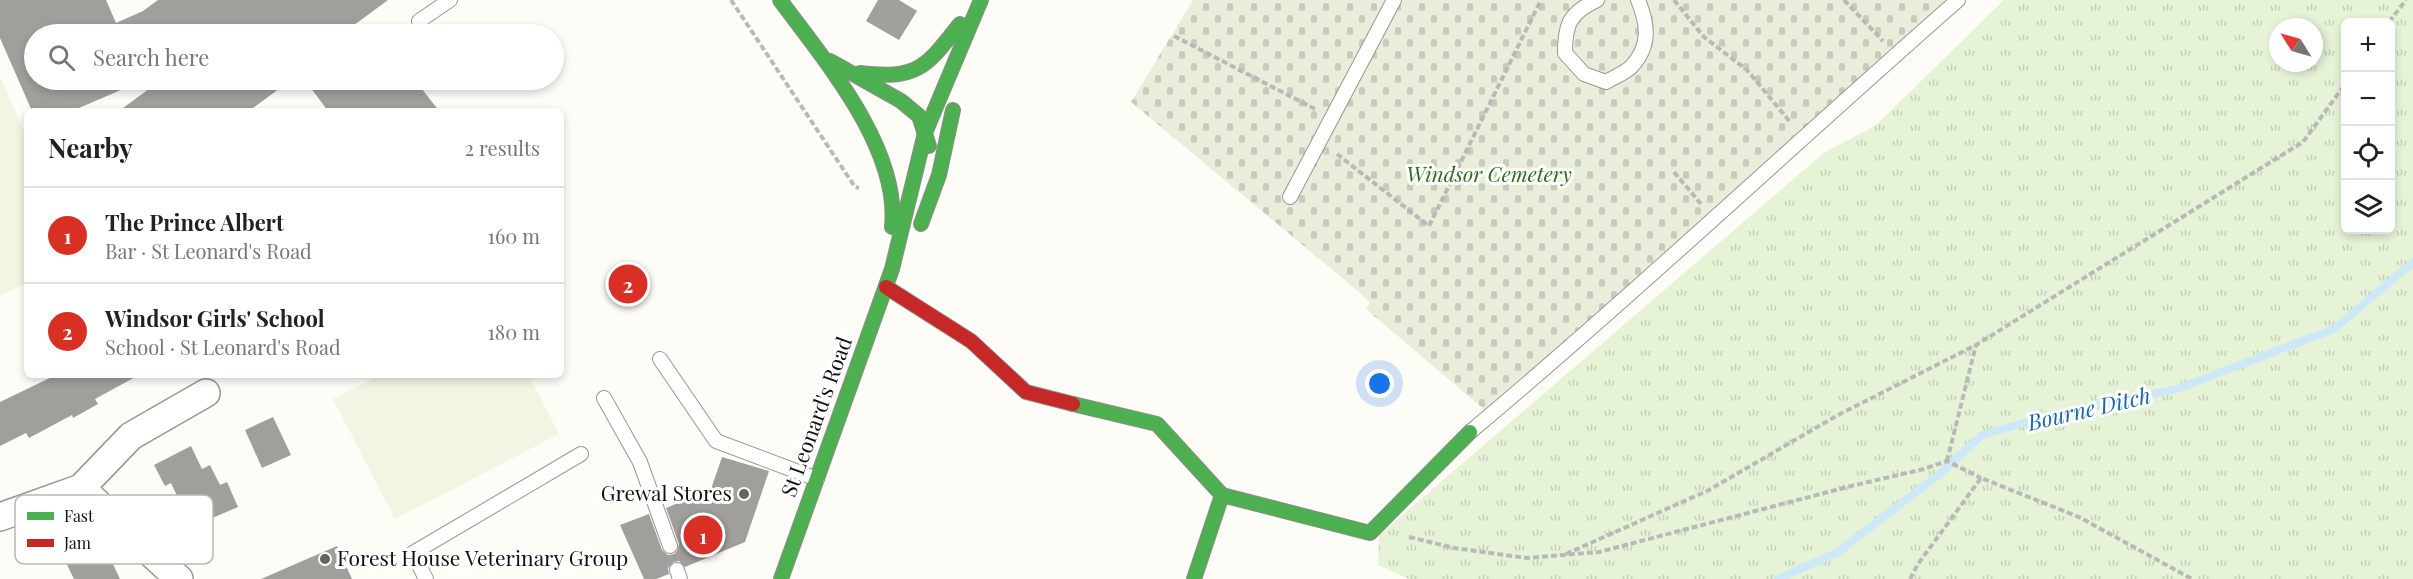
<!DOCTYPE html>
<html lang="en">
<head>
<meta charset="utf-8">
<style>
	:root { --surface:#fff; --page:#f6f6f6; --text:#222; --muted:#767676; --line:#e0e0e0; --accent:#d93025 }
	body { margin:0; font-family:"Playfair Display",serif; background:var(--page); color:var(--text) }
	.controls { position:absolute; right:18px; top:18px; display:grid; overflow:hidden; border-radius:9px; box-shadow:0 3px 9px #0003 }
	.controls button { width:54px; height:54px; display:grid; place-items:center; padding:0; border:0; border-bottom:2px solid var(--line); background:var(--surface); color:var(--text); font:30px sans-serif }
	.compass { position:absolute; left:2269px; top:18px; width:54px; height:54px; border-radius:50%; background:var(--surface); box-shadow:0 3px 9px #0003; rotate:307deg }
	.you { position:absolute; left:1380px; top:384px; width:21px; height:21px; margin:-15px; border:4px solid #fff; border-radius:50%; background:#1a73e8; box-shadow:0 0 0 9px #1a73e833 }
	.badge { display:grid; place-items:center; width:39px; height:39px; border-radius:50%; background:var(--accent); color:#fff; font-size:20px; font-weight:700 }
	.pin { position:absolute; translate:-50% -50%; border:3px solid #fff; box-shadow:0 2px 6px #0006 }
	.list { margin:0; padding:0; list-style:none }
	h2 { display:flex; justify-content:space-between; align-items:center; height:78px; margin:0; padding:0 24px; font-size:26px }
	h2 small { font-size:20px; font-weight:400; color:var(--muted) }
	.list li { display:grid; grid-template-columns:39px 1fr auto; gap:18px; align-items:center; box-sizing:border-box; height:96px; padding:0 24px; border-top:2px solid var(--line) }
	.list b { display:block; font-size:22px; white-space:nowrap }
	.list p { margin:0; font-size:20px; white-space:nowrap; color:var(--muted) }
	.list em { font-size:20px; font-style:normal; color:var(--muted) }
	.icon { flex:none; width:33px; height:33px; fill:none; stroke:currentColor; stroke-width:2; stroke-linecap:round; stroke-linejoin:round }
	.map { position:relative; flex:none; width:2413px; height:579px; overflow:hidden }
	.search { position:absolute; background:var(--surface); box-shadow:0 3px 9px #0003; left:24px; top:24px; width:540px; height:66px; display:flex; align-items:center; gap:15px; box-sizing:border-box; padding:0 21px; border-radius:33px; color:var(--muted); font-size:22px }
	.panel { position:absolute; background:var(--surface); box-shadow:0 3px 9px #0003; left:24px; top:108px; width:540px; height:270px; border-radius:9px }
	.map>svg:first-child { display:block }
</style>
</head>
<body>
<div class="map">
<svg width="2413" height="579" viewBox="0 0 2413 579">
	<defs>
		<pattern id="grass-tufts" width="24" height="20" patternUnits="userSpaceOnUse" patternTransform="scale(1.5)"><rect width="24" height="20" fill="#e7f3d7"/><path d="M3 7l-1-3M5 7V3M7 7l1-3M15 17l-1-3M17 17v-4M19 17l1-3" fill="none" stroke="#c5cfb8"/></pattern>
		<pattern id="cemetery-stones" width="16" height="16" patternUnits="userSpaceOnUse" patternTransform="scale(1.5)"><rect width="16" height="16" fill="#e9eedb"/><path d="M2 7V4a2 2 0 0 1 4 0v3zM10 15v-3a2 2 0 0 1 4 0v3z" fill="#c7cbbb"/></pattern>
	</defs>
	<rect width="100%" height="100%" fill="#fdfcf7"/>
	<!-- grass -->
	<path fill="url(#grass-tufts)" fill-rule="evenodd" d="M2004,0H2413V579H1409L1378,565L1379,535L1825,152L1875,126ZM2346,22H2390V230H2346ZM2278,27H2314V63H2278Z"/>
	<!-- cemetery -->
	<path fill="url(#cemetery-stones)" d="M1193,0H1953L1487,412L1366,309L1370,303L1359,292L1131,102Z"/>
	<!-- pitch -->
	<g fill="#f0f6e1">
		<path d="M0,77L27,138V282L0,296Z"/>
		<path d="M380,375H529L559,434L395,519L333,399Z"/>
	</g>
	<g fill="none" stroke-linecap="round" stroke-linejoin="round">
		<!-- stream -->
		<path stroke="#cde8f7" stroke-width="8" d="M1778,579L1838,552L1942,472L1982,435L2055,414L2177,389L2334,329L2413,262"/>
	</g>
	<!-- building -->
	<g fill="#a19f9c">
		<path d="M0,0H106L116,23L143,11L158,0H388L342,34H34V80H144L72,111H32L0,38Z"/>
		<path d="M878,0H899L917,11L899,40L866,21Z"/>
		<path d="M161,80H291L249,111H119Z"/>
		<path d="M305,80H415L439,111H328Z"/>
		<path d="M56,375H139L95,399L98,404L73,418L72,415L29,438L26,433L0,446V402Z"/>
		<path d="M273,417L291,455L262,468L245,430Z"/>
		<path d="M191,446L202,469L210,465L220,485L227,482L238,507L196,525L185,500L180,502L171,483L165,486L154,465Z"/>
		<path d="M722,457L769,471L745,542L685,567L679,561L674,562L668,568L669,574L656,579H644L620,525L649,514L662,550L668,555L674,554L677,551L679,544L666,508L711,489Z"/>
		<path d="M93,522L104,545L120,579H74L55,540Z"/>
		<path d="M337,546L352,579H261Z"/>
	</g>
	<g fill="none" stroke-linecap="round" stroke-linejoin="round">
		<defs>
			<g id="lane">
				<path d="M1597,0C1570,13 1565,23 1565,53L1584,74L1606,82C1614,77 1625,73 1631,67C1651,46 1648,24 1638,0"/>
				<path d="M419,21L450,0"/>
				<path d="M1290,197L1394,0"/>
				<path d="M660,359L716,441L817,479"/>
				<path d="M604,398L640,462L670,546"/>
				<path d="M1470,432C1637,292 1795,143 1958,0"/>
				<path d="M677,570L680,579"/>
				<path d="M426,579L413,553L581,454"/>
			</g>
			<g id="street">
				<path d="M81,488L179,579"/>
				<path d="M0,517L81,488L131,436L206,393"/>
			</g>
			<g id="fast">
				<path d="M780,0C825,61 900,148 892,227"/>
				<path d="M830,61L901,101L919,116L929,146"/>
				<path d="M860,73C918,80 926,67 960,24"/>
				<path d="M921,224L939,175L953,110"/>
				<path d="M1073,404L1157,424L1222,495L1194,579"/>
				<path d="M1222,495L1370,533L1470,432"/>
				<path d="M781,579L892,269L925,133L981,0"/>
			</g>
			<path id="jam" d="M886,287L971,341L1026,392L1073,404"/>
		</defs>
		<!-- lane casing -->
		<use href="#lane" stroke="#979795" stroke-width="16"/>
		<!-- street casing -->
		<use href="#street" stroke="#979795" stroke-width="30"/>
		<!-- fast casing -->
		<use href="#fast" stroke="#8e8d8b" stroke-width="16"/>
		<!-- jam casing -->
		<use href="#jam" stroke="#8e8d8b" stroke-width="16"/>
		<!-- path -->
		<g stroke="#b9b9b8" stroke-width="4" stroke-dasharray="6 3" stroke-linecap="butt">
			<path d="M731,0L855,187L859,188"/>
			<path d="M1674,0L1704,37L1747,70L1791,123"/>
			<path d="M1844,0L1883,41"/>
			<path d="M2389,22L2406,0"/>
			<path d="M1174,36L1315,109"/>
			<path d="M1337,154L1429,226L1541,0"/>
			<path d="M1674,172L1701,204"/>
			<path d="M1947,461L1976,345"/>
			<path d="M1409,537L1454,548L1527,558L1599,552L1851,486L1924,469L1947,461L1981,478"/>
			<path d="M1566,554L1709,490L1838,415L1976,345L2303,142L2346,83"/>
			<path d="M1910,579L1918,564L1981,478L2079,517L2192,579"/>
		</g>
		<!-- lane -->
		<use href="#lane" stroke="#fffffe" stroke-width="14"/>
		<!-- street -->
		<use href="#street" stroke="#fffffe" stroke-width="27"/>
		<!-- fast -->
		<use href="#fast" stroke="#4caf50" stroke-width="14"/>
		<!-- jam -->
		<use href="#jam" stroke="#c62828" stroke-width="14"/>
	</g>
	<!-- markers -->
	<g fill="#646362" stroke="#fff" stroke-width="2">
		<circle cx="744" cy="494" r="6"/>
		<circle cx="325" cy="559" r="6"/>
	</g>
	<g text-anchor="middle" stroke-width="6" stroke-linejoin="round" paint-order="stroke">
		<!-- park labels -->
		<g font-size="21" font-style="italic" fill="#2f6b1f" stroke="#fff">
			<text x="1489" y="182">Windsor Cemetery</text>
		</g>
		<!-- street labels -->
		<g font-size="21" fill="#111" stroke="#fff">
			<text transform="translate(817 417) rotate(-70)" y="7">St Leonard's Road</text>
		</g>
		<!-- poi labels -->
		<g font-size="21" fill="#111" stroke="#fff" text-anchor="end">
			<text x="732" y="501">Grewal Stores</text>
			<text x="337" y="566" text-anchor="start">Forest House Veterinary Group</text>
		</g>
		<!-- water labels -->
		<g font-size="22" font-style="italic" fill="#1768a6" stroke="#fff">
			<text transform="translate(2089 409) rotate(-13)" y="8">Bourne Ditch</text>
		</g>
	</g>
	<!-- legend -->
	<rect x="15" y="495" width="198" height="69" rx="9" fill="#fff" stroke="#b8b8b8" stroke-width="1.5"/>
	<rect x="27" y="512" width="27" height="8" fill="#4caf50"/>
	<rect x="27" y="539" width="27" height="8" fill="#c62828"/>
	<g font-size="16" fill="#111">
		<text x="64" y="522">Fast</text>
		<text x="64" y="549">Jam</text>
	</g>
</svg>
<div class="controls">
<button>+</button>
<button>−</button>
<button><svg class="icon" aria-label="locate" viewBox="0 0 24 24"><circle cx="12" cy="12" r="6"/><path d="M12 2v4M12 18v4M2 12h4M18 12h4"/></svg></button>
<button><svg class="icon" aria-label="layers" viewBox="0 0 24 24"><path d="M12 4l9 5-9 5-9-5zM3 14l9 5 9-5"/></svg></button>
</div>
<svg class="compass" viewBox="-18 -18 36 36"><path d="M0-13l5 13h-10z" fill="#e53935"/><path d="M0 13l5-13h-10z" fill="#767676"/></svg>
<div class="you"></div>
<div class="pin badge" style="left:703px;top:535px">1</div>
<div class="pin badge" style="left:628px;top:284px">2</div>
<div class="search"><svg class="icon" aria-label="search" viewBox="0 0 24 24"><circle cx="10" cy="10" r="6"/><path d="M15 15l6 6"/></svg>Search here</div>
<section class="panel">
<h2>Nearby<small>2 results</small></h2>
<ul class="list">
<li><span class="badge">1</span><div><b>The Prince Albert</b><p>Bar · St Leonard's Road</p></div><em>160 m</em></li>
<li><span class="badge">2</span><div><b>Windsor Girls' School</b><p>School · St Leonard's Road</p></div><em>180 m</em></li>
</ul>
</section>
</div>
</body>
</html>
